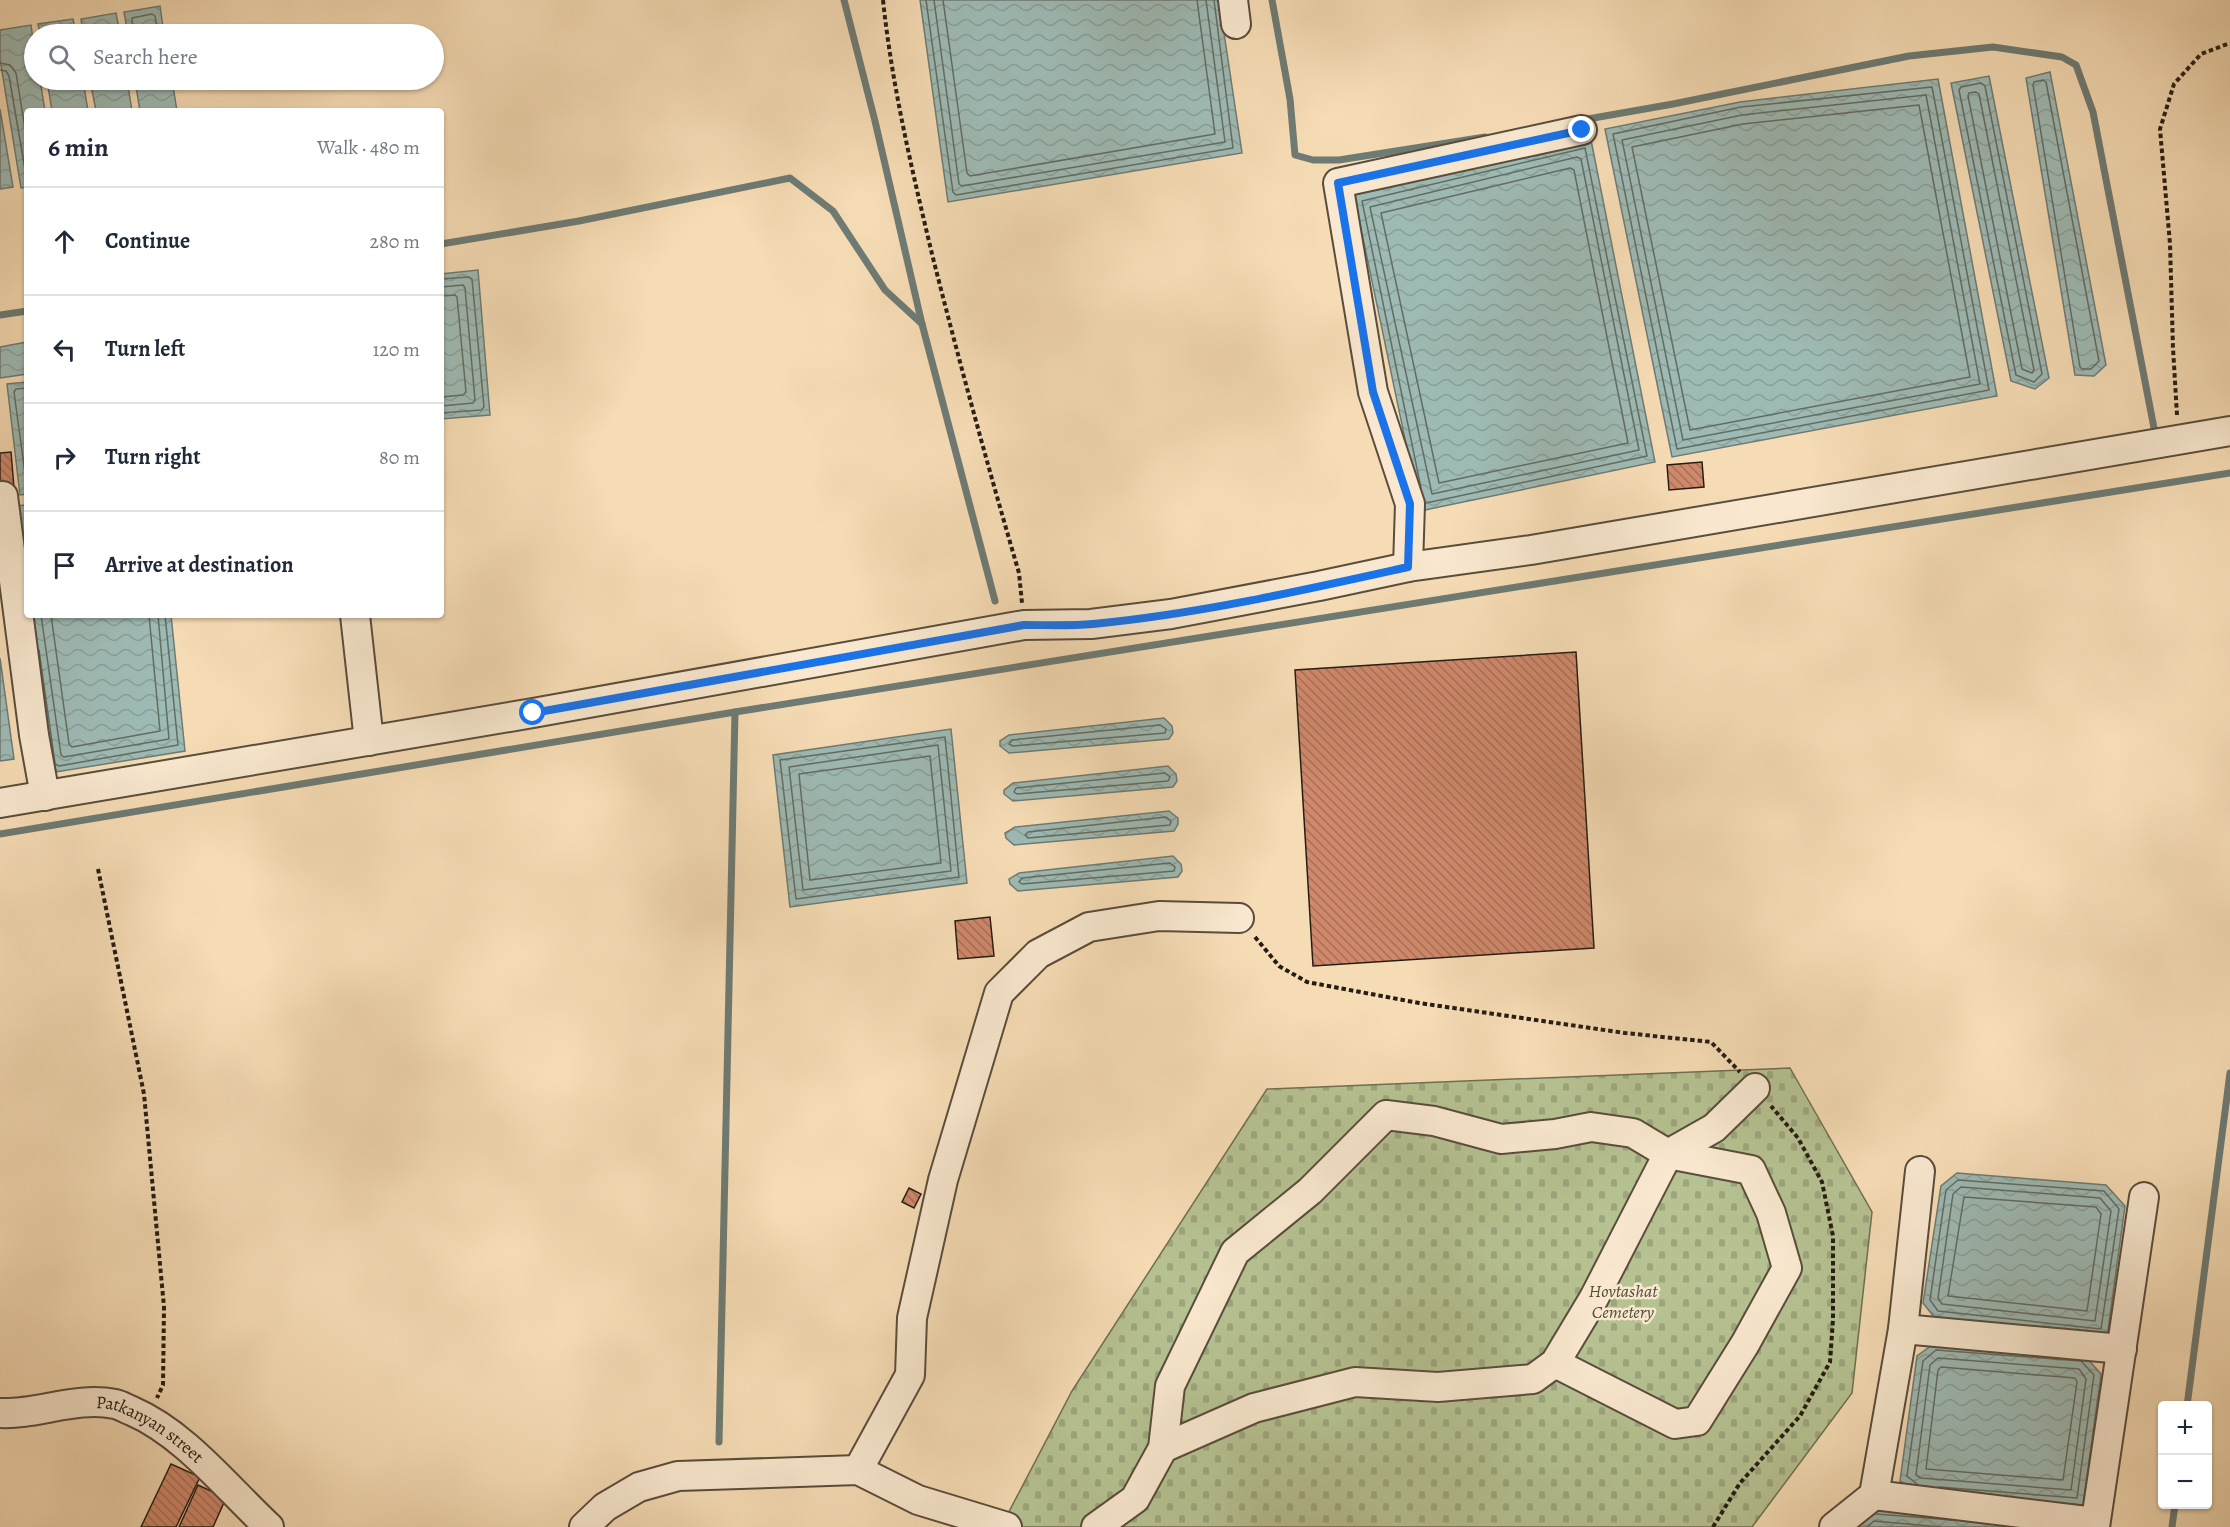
<!DOCTYPE html>
<html lang="en">
<head>
<meta charset="utf-8">
<style>
	:root { --surface:#fff; --page:#f6f6f7; --text:#1f2937; --muted:#747a83; --line:#e0e1e3 }
	body { margin:0; font-family:Alegreya,serif; background:var(--page); color:var(--text) }
	.controls { position:absolute; right:18px; bottom:18px; display:grid; overflow:hidden; border-radius:6px; box-shadow:0 2px 4px #0004 }
	.controls button { width:54px; height:54px; display:grid; place-items:center; padding:0; border:0; border-bottom:2px solid var(--line); background:var(--surface); color:var(--text); font:30px sans-serif }
	.stop { position:absolute; width:18px; height:18px; margin:-14px; border:4px solid #1a73e8; border-radius:50%; background:#fff }
	.stop.end { background:#1a73e8; border-color:#fff; box-shadow:0 2px 6px #0008 }
	.list { margin:0; padding:0; list-style:none }
	h2 { display:flex; justify-content:space-between; align-items:center; height:78px; margin:0; padding:0 24px; font-size:26px }
	h2 small { font-size:20px; font-weight:400; color:var(--muted) }
	.list li { display:grid; grid-template-columns:39px 1fr auto; gap:18px; align-items:center; box-sizing:border-box; height:108px; padding:0 24px; border-top:2px solid var(--line) }
	.list b { display:block; font-size:22px; white-space:nowrap }
	.list em { font-size:20px; font-style:normal; color:var(--muted) }
	.icon { flex:none; width:33px; height:33px; fill:none; stroke:currentColor; stroke-width:2; stroke-linecap:round; stroke-linejoin:round }
	.map { position:relative; flex:none; width:2230px; height:1527px; overflow:hidden }
	.search { position:absolute; background:var(--surface); box-shadow:0 2px 4px #0004; left:24px; top:24px; width:420px; height:66px; display:flex; align-items:center; gap:15px; box-sizing:border-box; padding:0 21px; border-radius:33px; color:var(--muted); font-size:22px }
	.panel { position:absolute; background:var(--surface); box-shadow:0 2px 4px #0004; left:24px; top:108px; width:420px; height:510px; border-radius:6px }
	.map>svg:first-child { display:block }
</style>
</head>
<body>
<div class="map">
<svg width="2230" height="1527" viewBox="0 0 2230 1527">
	<defs>
		<pattern id="cemetery-stones" width="16" height="16" patternUnits="userSpaceOnUse" patternTransform="scale(1.5)"><rect width="16" height="16" fill="#b6c292"/><path d="M2 7V4a2 2 0 0 1 4 0v3zM10 15v-3a2 2 0 0 1 4 0v3z" fill="#9ca67d"/></pattern>
		<pattern id="water-waves" width="16" height="10" patternUnits="userSpaceOnUse" patternTransform="scale(1.5)"><rect width="16" height="10" fill="#9ebab4"/><path d="M0 5q4-4 8 0t8 0" fill="none" stroke="#889f9a"/></pattern>
		<pattern id="building-back-hatch" width="6" height="6" patternUnits="userSpaceOnUse" patternTransform="scale(1.5)"><rect width="6" height="6" fill="#cf886b"/><path d="M-1 5l2 2M0 0l6 6M5-1l2 2" fill="none" stroke="#a86f57"/></pattern>
	</defs>
	<rect width="100%" height="100%" fill="#f6dcb5"/>
	<filter id="stains"><feTurbulence type="fractalNoise" baseFrequency=".00333" numOctaves="4"/><feColorMatrix values="0 0 0 0 .2 0 0 0 0 .09 0 0 0 0 .02 0 0 0 .5 -.17"/></filter>
	<radialGradient id="worn" r=".72"><stop offset=".6" stop-color="#630" stop-opacity="0"/><stop offset="1" stop-color="#630" stop-opacity=".3"/></radialGradient>
	<!-- cemetery -->
	<path fill="url(#cemetery-stones)" stroke="#6e7053" stroke-width="1.5" d="M1790,1068L1872,1212L1852,1393L1752,1527H1001L1072,1391L1267,1089Z"/>
	<!-- water -->
	<g fill="url(#water-waves)" stroke="#6e7b74" stroke-width="1.5">
		<path d="M920,0H1219L1242,153L948,202Z"/>
		<path d="M160,6L164,34H128L124,12Z"/>
		<path d="M116,13L120,34H83L81,19Z"/>
		<path d="M73,19L76,34H40L38,24Z"/>
		<path d="M31,25L34,47V80H40L45,111H27V187L21,188L0,59V30Z"/>
		<path d="M2050,72L2106,365L2094,376L2075,375L2026,78Z"/>
		<path d="M1989,76L2049,378L2035,389L2011,381L1951,83Z"/>
		<path d="M1938,79L1997,396L1672,457L1605,129L1740,102Z"/>
		<path d="M47,80H83L88,111H52Z"/>
		<path d="M90,80H127L132,111H96Z"/>
		<path d="M135,80H172L177,111H140Z"/>
		<path d="M0,109L13,187L0,189Z"/>
		<path d="M1591,140L1655,462L1420,511L1354,195Z"/>
		<path d="M478,270L490,415L441,419V274Z"/>
		<path d="M27,342V374L0,378V347Z"/>
		<path d="M27,382V494L20,495L7,384Z"/>
		<path d="M27,505V543L15,545L11,506Z"/>
		<path d="M28,615H171L185,751L50,773Z"/>
		<path d="M0,658L14,759L0,761Z"/>
		<path d="M1164,718L1172,726L1173,733L1169,739L1009,753L1000,746V741L1009,735Z"/>
		<path d="M951,729L967,883L790,907L773,755Z"/>
		<path d="M1168,766L1176,774L1177,781L1173,787L1013,801L1004,794V790L1013,783Z"/>
		<path d="M1169,811L1178,818V824L1174,831L1014,845L1006,838L1005,833L1015,827Z"/>
		<path d="M1173,856L1181,864L1182,871L1178,877L1018,891L1010,884L1009,879L1019,873Z"/>
		<path d="M1957,1173L2106,1185L2125,1206L2107,1337L1935,1318L1923,1303L1941,1186Z"/>
		<path d="M1935,1343L2085,1356L2101,1374L2083,1505L1916,1491L1900,1481L1917,1356Z"/>
		<path d="M1869,1507L2066,1527H1848Z"/>
	</g>
	<g fill="none" stroke-linecap="round" stroke-linejoin="round">
		<!-- shore -->
		<g stroke="#626c64" stroke-width="1.5">
			<path d="M926,0L953,192L956,195L1233,148L1214,0"/>
			<path d="M934,0L959,184L962,186L1225,142L1206,0"/>
			<path d="M943,0L967,173L970,176L1215,134L1197,0"/>
			<path d="M133,34L132,18L152,14L155,16L158,34"/>
			<path d="M0,63L10,65L16,73L27,141"/>
			<path d="M0,70L6,71L9,76L27,181"/>
			<path d="M2043,80L2046,82L2099,361L2091,369H2082L2080,367L2033,85L2034,82Z"/>
			<path d="M1981,83L1985,86L2042,374L2034,382L2016,375L1959,90L1961,87Z"/>
			<path d="M1932,87L1989,390L1677,449L1613,134L1741,107Z"/>
			<path d="M1976,92L1979,94L2034,370L2032,373L2022,369L1968,96L1969,93Z"/>
			<path d="M1926,95L1980,384L1683,440L1622,140L1742,115Z"/>
			<path d="M1919,105L1970,377L1690,430L1632,147L1743,124Z"/>
			<path d="M1577,157L1581,159L1639,450L1432,494L1370,207Z"/>
			<path d="M1570,168L1574,170L1628,443L1439,483L1381,213Z"/>
			<path d="M441,279L469,277L472,279L484,407L481,410L441,413"/>
			<path d="M441,287L463,285L465,288L475,400L473,403L441,406"/>
			<path d="M441,296L455,295L457,297L466,392L463,395L441,397"/>
			<path d="M27,388L16,389L14,392L27,488"/>
			<path d="M1421,488L1362,201L1585,148L1647,456L1426,503"/>
			<path d="M41,615L61,755L64,757L169,739L158,615"/>
			<path d="M51,615L69,744L72,747L160,731L149,615"/>
			<path d="M39,650L55,763"/>
			<path d="M1160,725L1166,729L1165,733L1013,746L1009,744L1012,740Z"/>
			<path d="M945,737L959,877L796,899L780,760Z"/>
			<path d="M938,745L951,871L803,890L789,767Z"/>
			<path d="M930,756L941,863L810,880L799,774Z"/>
			<path d="M55,764L59,766L178,745L165,615"/>
			<path d="M1165,773L1170,777L1168,781L1017,794L1014,792L1016,788Z"/>
			<path d="M1166,817L1171,821L1170,825L1028,838L1025,835L1028,832Z"/>
			<path d="M1170,863L1175,867L1174,871L1022,884L1019,882L1022,878Z"/>
			<path d="M1958,1180L2104,1191L2119,1209L2101,1329L1938,1311L1930,1300L1946,1190Z"/>
			<path d="M1961,1187L2100,1198L2111,1211L2095,1321L1942,1304L1938,1298L1953,1194Z"/>
			<path d="M1964,1197L2096,1207L2101,1214L2087,1311L1948,1296Z"/>
			<path d="M1938,1358L2079,1369L2086,1379L2071,1490L1921,1478L1916,1475L1930,1365Z"/>
			<path d="M1941,1367L2075,1378L2077,1382L2063,1480L1926,1469L1938,1370Z"/>
			<path d="M1917,1484L1907,1476L1923,1361L1936,1350L2081,1361L2094,1375L2077,1498L1939,1487"/>
			<path d="M1876,1514L1952,1520"/>
			<path d="M1867,1527L1874,1521L1941,1527"/>
		</g>
		<!-- stream -->
		<g stroke="#6e7b74" stroke-width="7">
			<path d="M844,0L875,121L922,324L995,601"/>
			<path d="M1272,0L1290,99L1295,155L1313,160H1339L1485,137"/>
			<path d="M1582,120L1673,104L1909,56L1993,47L2062,57L2076,65L2093,112L2154,428"/>
			<path d="M441,244L579,221L790,178L833,211L885,290L922,324"/>
			<path d="M0,315L27,311"/>
			<path d="M0,834L735,712L2230,473"/>
			<path d="M2187,1406L2230,1073"/>
			<path d="M719,1442L735,712"/>
			<path d="M2172,1527L2175,1504"/>
		</g>
	</g>
	<!-- building -->
	<g fill="url(#building-back-hatch)" stroke="#251d14" stroke-width="1.5">
		<path d="M11,452L14,487L0,489V453Z"/>
		<path d="M1702,462L1704,487L1669,490L1667,465Z"/>
		<path d="M1576,652L1594,948L1313,966L1295,670Z"/>
		<path d="M990,917L994,956L958,959L955,921Z"/>
		<path d="M909,1188L921,1194L914,1208L902,1202Z"/>
		<path d="M171,1464L200,1477L176,1527H141Z"/>
		<path d="M198,1485L226,1498L213,1527H179Z"/>
	</g>
	<g fill="none" stroke-linecap="round" stroke-linejoin="round">
		<defs>
			<g id="minor">
				<path d="M1233,0L1236,24"/>
				<path d="M3,496L34,735L45,796"/>
				<path d="M1408,567L1410,504L1373,392L1338,183L1582,130"/>
				<path d="M355,615L369,741"/>
				<path d="M0,803L533,713L1024,625L1091,624L1171,614L1319,586L1408,567L1531,550L2230,431"/>
				<path d="M1903,1329L2122,1349"/>
				<path id="s1" d="M0,1413C37,1415 76,1396 115,1404C120,1405 127,1409 132,1411C185,1434 227,1488 269,1527"/>
				<path d="M1163,1448L1254,1408L1355,1382L1438,1387L1533,1379L1555,1363L1594,1298L1668,1154L1714,1128L1755,1088"/>
				<path d="M858,1470L910,1375L912,1318L943,1180L999,993L1038,954L1089,927L1159,916L1239,918"/>
				<path d="M1874,1495L1903,1329L1920,1171"/>
				<path d="M584,1527L605,1507L639,1487L678,1476L858,1470L918,1500L1007,1527"/>
				<path d="M1096,1527L1135,1499L1163,1448L1170,1386L1235,1252L1310,1191L1386,1115L1434,1121L1501,1139L1555,1134L1591,1127L1633,1133L1668,1154L1751,1170L1771,1213L1787,1268L1745,1344L1697,1421L1675,1424L1555,1363"/>
				<path d="M1834,1527L1874,1495L2095,1522"/>
				<path d="M2095,1527L2144,1197"/>
			</g>
		</defs>
		<!-- minor casing -->
		<use href="#minor" stroke="#594d3c" stroke-width="32"/>
		<!-- path -->
		<g stroke="#251d14" stroke-width="4" stroke-dasharray="4.5 3" stroke-linecap="butt">
			<path d="M883,0C892,86 912,170 932,254C959,361 988,467 1019,573L1022,603"/>
			<path d="M2177,415L2173,348L2170,244L2160,129L2174,84L2201,54L2230,43"/>
			<path d="M98,869L144,1094L164,1307L163,1385L157,1398"/>
			<path d="M1255,937L1279,966L1307,982L1419,1003L1625,1033L1711,1042L1740,1072"/>
			<path d="M1713,1527L1740,1483L1800,1416L1830,1362L1833,1319V1236L1822,1182L1798,1138L1771,1106"/>
		</g>
		<!-- minor -->
		<use href="#minor" stroke="#f9e8cf" stroke-width="28"/>
	</g>
	<g fill="none" stroke-linecap="round" stroke-linejoin="round">
		<!-- route -->
		<path stroke="#1a73e8" stroke-width="8" d="M533,713L1024,625C1047,625 1070,626 1093,624C1199,614 1304,590 1408,567L1410,504L1373,392L1338,183L1582,130"/>
	</g>
	<g text-anchor="middle" stroke-width="5" stroke-linejoin="round" paint-order="stroke">
		<!-- park labels -->
		<g font-size="18" font-style="italic" fill="#504f3a" stroke="#f9e8cf">
			<text x="1623" y="1297">Hovtashat<tspan x="1623" dy="21">Cemetery</tspan></text>
		</g>
		<!-- street labels -->
		<g font-size="18" fill="#251d14" stroke="#f9e8cf">
			<text dy="6" stroke="none"><textPath href="#s1" startOffset="158">Patkanyan street</textPath></text>
		</g>
	</g>
	<rect width="100%" height="100%" filter="url(#stains)"/>
	<rect width="100%" height="100%" fill="url(#worn)"/>
</svg>
<div class="controls">
<button>+</button>
<button>−</button>
</div>
<div class="stop" style="left:533px;top:713px"></div>
<div class="stop end" style="left:1582px;top:130px"></div>
<div class="search"><svg class="icon" aria-label="search" viewBox="0 0 24 24"><circle cx="10" cy="10" r="6"/><path d="M15 15l6 6"/></svg>Search here</div>
<section class="panel">
<h2>6 min<small>Walk · 480 m</small></h2>
<ul class="list">
<li><svg class="icon" aria-label="ahead" viewBox="0 0 24 24"><path d="M12 20V5M6 11l6-6 6 6"/></svg><div><b>Continue</b></div><em>280 m</em></li>
<li><svg class="icon" aria-label="left" viewBox="0 0 24 24"><path d="M17 20v-9H6M10 6l-5 5 5 5"/></svg><div><b>Turn left</b></div><em>120 m</em></li>
<li><svg class="icon" aria-label="right" viewBox="0 0 24 24"><path d="M7 20v-9h11M14 6l5 5-5 5"/></svg><div><b>Turn right</b></div><em>80 m</em></li>
<li><svg class="icon" aria-label="arrive" viewBox="0 0 24 24"><path d="M6 21V4h12l-3 4 3 4H6"/></svg><div><b>Arrive at destination</b></div></li>
</ul>
</section>
</div>
</body>
</html>
